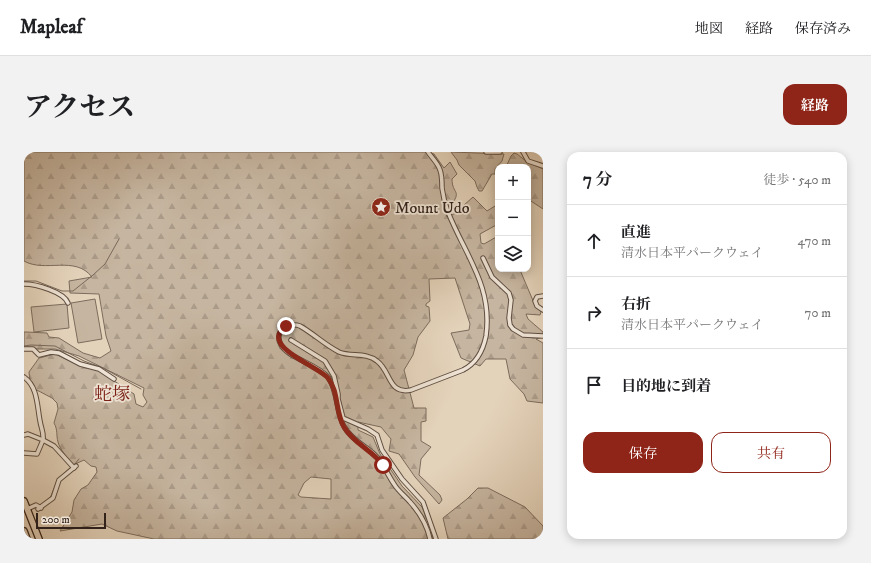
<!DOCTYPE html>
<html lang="ja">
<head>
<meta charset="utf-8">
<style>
	:root { --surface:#fff; --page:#f2f2f2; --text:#202124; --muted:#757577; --line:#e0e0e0; --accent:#8f2418 }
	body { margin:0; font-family:"IM FELL DW Pica","Noto Serif JP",serif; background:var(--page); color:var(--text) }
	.controls { position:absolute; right:12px; top:12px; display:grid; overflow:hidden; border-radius:8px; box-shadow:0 2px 10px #0003 }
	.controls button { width:36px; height:36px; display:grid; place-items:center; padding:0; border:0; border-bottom:1px solid var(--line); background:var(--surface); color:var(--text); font:20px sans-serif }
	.scale { position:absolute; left:12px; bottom:10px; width:70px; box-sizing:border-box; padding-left:4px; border:2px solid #33221a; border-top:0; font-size:11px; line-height:14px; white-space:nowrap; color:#33221a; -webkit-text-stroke:3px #ede2d3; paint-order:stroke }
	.stop { position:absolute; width:12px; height:12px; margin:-9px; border:3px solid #8f2418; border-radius:50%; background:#fff }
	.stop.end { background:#8f2418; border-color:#fff; box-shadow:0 1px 4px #0008 }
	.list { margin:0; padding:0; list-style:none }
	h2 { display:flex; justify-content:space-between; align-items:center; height:52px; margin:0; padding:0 16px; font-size:17px }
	h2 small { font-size:13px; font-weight:400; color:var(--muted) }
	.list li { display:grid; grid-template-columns:26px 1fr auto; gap:12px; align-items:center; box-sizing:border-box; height:72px; padding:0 16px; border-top:1px solid var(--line) }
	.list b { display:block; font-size:15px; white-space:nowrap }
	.list p { margin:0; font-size:13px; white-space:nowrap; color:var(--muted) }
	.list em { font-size:13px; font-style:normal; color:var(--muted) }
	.actions { display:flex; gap:8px; padding:12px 16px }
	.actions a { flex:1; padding:9px 0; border:1px solid var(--accent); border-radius:12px; text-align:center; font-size:14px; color:var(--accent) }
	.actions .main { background:var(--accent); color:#fff }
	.icon { flex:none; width:22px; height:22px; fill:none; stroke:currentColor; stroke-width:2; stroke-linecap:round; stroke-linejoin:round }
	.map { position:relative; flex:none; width:519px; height:387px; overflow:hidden; border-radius:12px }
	header { display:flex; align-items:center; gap:24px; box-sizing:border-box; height:56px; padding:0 20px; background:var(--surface); border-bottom:1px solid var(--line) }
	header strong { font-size:19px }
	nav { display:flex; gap:22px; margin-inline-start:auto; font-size:14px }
	.intro { display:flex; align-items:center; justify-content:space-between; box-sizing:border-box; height:96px; padding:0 24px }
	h1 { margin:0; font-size:28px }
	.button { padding:10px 18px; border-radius:12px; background:var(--accent); color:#fff; font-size:14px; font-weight:700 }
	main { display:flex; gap:24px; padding:0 24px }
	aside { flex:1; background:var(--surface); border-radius:12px; box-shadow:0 2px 10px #0003 }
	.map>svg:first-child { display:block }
</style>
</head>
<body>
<header>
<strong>Mapleaf</strong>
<nav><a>地図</a><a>経路</a><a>保存済み</a></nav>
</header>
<div class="intro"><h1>アクセス</h1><a class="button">経路</a></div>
<main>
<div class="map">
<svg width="519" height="387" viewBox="0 0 519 387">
	<defs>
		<pattern id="forest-firs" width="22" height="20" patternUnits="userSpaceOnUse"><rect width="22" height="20" fill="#c6b5a0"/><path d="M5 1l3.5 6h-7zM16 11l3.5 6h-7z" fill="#ab9b89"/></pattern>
	</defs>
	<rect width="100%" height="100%" fill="#e4d3bb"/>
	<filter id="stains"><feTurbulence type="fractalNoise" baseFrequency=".005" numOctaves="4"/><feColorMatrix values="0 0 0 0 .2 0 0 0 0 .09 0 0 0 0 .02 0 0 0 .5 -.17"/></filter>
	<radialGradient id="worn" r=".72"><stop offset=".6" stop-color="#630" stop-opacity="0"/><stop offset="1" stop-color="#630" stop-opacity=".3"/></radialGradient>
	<!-- forest -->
	<g fill="url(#forest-firs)" stroke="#7c6c5d" fill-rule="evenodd">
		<path d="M0,0H401L410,2L420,16L426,10L433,22L428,27C428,43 439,37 426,55L420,57L423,65L430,62L449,45L463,59L471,54L474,58V72L456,82L457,91L460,92L474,84V117L496,118L510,151L517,160L516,163L502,162L504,167L519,180V185L512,187L519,191V251L503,249L500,242L486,227L482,207H462L456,214L437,206L427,181L445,178L446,172L431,126L405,127L406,149L402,152V154L405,155L406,169L394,185L389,203L380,218L390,256H402V269L397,270V289L407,295L397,307L395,323L416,343L418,348L415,352L391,325L375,302L365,299L367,287L357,275L334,270V278L349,285L356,302L378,334L398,355L406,374L409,387H130L93,379L78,372L36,379L48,360L50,348L57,337L64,333L73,320L72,315L67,314L60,308L49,313C44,306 36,298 34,290C32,283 34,278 30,271L34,257L33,251L28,246L9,236L6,229L5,220L15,206L31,202L55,213L72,217L110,242L112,252L119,255L123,250L119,243L120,236L55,204L31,197H0V180H2L23,181L25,185L35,186L59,201L76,206L87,199L82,184L75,142L46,141L45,129L68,125C51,103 21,121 0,109ZM287,325L307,327V347L277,345L274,343L280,331Z"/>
		<path d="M427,0L480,2L478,9L471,17V22H468L458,39H455L453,35L451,29L435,13L433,8Z"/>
		<path d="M490,1L493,2L503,10L519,17V57L504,47V15H482L487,4Z"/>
		<path d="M454,336H464L501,355L519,374V387H424L419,366L443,347Z"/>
	</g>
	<!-- garden -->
	<g fill="#c6b5a0" stroke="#7c6c5d">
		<path d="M71,147L78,187L54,191L47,151Z"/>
		<path d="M43,152L45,176L10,180L7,155Z"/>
	</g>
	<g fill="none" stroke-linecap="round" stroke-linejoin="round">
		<!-- stream -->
		<g stroke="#79685a" stroke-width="1">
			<path d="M0,129H12L38,139H49L69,123L81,112L95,87"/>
			<path d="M0,194L7,193L31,194L60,209L79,216L117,237"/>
			<path d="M50,313L55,307"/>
			<path d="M36,325L47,315"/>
			<path d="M23,348L27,344L33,329"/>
			<path d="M6,358L12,355"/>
		</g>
		<defs>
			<g id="minor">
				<path d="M404,0C408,6 414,11 416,18C418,23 418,30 418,36C419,44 421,52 424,60C441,103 469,134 462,184C459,199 453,211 439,218L387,238C364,243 367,219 353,209C342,200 327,205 315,200C301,193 290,182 276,174C265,170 249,179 257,193C264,206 293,212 304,225C315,240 311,261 321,276C328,288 340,293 350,302C359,310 363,322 370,332C374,339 381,344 386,350C396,361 403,373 406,387"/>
				<path d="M462,0H476"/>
				<path d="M499,0L504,9L519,14"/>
				<path d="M459,106L468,125L485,141L487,148L485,166L486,173L489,177L499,183L519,184"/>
				<path d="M0,132C12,132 40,140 44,151"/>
				<path d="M519,144L513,145L511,149L513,154L519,158"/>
				<path d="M267,188L301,209L310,224L314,242V247L319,266L344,277L353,283L358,298L378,327L399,350L412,387"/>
				<path d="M0,197H9L15,203L27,200L35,201L56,212L75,217L90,227"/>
				<path d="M0,225C14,235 13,254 16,269C17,276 20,280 19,288L30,294L50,316"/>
				<path d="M0,283L4,282L19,288L13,302L0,301"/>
				<path d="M3,357L12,353L17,356"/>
				<path d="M14,357L29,346L35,328L52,314"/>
			</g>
			<g id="highway">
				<path d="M0,349L15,387"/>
				<path d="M0,379L3,387"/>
			</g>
		</defs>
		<!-- minor casing -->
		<use href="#minor" stroke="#5f4e42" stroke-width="5.5"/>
		<!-- highway casing -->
		<use href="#highway" stroke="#33221a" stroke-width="8"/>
		<!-- minor -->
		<use href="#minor" stroke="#ede2d3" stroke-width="3.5"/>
		<!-- highway -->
		<use href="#highway" stroke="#e4d3bb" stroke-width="5.5"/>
	</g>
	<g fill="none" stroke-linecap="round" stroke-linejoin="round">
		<!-- route -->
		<path stroke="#8f2418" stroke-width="5" d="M262,174C234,194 294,214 304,226C315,240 311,260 320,275C329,291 348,298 359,313"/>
	</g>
	<!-- icons -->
	<defs>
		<symbol id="sight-disc" viewBox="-11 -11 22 22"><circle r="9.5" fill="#8f2418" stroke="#ede2d3"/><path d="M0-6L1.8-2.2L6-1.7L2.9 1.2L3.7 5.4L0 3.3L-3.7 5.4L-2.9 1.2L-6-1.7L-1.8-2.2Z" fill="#fff"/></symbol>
	</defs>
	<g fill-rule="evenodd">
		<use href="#sight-disc" x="346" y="44" width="22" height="22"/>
	</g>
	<g text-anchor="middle" stroke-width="3.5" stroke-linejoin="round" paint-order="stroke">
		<!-- poi labels -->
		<g font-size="16" fill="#33221a" stroke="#ede2d3" text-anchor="start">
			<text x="371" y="61">Mount Udo</text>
		</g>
		<!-- quarter labels -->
		<g font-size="18" fill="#7a1f14" stroke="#ede2d3">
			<text x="88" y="248">蛇塚</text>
		</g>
	</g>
	<rect width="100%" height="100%" filter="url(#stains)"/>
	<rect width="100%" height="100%" fill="url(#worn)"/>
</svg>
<div class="controls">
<button>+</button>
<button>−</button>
<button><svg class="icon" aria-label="layers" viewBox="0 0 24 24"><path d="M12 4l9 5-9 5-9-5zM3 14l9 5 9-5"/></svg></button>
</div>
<div class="scale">200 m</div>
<div class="stop" style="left:359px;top:313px"></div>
<div class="stop end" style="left:262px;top:174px"></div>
</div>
<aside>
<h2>7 分<small>徒歩 · 540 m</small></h2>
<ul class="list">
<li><svg class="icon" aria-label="ahead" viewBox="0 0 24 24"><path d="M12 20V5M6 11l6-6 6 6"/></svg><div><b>直進</b><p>清水日本平パークウェイ</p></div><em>470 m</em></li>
<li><svg class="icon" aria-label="right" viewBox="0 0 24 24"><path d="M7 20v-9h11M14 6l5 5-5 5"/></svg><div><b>右折</b><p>清水日本平パークウェイ</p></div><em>70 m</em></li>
<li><svg class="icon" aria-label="arrive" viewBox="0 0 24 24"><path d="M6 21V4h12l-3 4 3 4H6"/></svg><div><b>目的地に到着</b></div></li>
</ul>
<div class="actions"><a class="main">保存</a><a>共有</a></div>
</aside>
</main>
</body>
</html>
